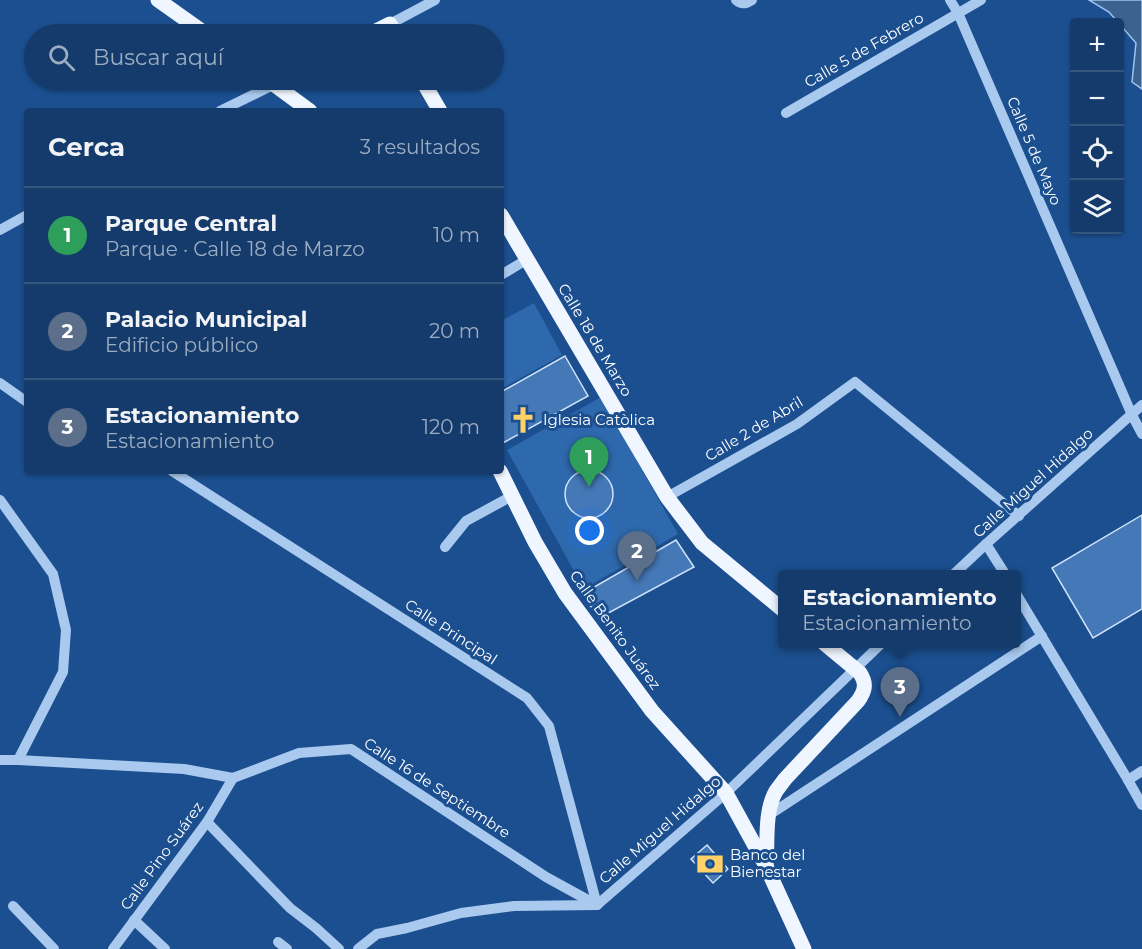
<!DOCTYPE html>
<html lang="es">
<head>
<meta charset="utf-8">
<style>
	:root { --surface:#143b6b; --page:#214673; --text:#f1f3f6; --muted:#9dadc1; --line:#33557e; --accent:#ea580c }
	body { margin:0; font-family:Montserrat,sans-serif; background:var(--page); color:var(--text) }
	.controls { position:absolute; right:18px; top:18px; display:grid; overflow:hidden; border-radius:6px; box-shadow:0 2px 4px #0004 }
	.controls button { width:54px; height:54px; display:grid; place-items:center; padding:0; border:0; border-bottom:2px solid var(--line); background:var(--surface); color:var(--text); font:30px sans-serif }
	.you { position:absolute; left:590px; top:531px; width:21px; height:21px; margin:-15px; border:4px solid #fff; border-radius:50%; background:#1a73e8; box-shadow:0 0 0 9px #1a73e833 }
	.badge { display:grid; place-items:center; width:39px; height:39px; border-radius:50%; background:var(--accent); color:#fff; font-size:20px; font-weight:700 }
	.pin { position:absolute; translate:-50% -50px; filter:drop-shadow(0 2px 3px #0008) }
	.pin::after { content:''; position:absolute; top:32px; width:21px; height:18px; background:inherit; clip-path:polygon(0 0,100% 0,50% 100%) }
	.popup { position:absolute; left:778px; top:570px; width:243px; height:78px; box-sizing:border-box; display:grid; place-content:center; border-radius:6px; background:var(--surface); filter:drop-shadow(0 2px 4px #0005); font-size:20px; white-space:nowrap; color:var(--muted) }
	.popup b { font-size:22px; color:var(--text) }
	.popup::after { content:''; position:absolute; left:50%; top:100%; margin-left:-12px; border:12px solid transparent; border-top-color:var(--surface) }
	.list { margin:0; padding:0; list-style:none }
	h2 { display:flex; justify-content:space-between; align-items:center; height:78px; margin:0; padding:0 24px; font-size:26px }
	h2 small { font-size:20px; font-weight:400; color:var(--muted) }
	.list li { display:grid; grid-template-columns:39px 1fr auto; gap:18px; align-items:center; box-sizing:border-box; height:96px; padding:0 24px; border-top:2px solid var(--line) }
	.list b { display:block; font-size:22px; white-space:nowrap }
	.list p { margin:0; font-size:20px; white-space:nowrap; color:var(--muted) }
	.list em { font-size:20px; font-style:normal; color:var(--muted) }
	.icon { flex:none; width:33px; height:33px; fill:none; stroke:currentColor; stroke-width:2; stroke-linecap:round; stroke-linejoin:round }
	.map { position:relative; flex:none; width:1142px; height:949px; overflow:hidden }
	.search { position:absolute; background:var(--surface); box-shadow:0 2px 4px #0004; left:24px; top:24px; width:480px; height:66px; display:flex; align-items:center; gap:15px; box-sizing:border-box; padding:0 21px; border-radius:33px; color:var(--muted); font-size:22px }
	.panel { position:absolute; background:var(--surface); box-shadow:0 2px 4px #0004; left:24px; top:108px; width:480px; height:366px; border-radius:6px }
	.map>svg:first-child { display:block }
</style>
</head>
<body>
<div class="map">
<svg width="1142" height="949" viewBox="0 0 1142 949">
	<rect width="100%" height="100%" fill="#1b4f8f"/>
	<!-- green -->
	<g fill="#2e69ad">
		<path d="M534,303L562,355L501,389V321Z"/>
		<path d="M601,397L678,534L584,589L507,450Z"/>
	</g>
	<!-- water -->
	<path fill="#3c6290" stroke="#9cc4f0" stroke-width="1.5" d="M1089,0H1142V89L1132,82L1136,43L1109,12Z"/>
	<!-- building -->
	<g fill="#4478b7" stroke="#cfe3fa" stroke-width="1.5">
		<path d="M565,356L588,396L501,444V392Z"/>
		<circle cx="589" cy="494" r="24"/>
		<path d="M1142,515V609L1093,638L1052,568Z"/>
		<path d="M676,540L694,567L599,618L582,594Z"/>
		<path d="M707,845L728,869L713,883L691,859Z"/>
	</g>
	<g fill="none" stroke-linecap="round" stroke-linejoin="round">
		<!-- minor -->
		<g stroke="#a9c9ee" stroke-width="10">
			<path d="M736,0C741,5 746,4 752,0"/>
			<path d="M950,0L958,13L1132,415L1142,434"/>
			<path d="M390,24L435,0"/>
			<path d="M220,111L275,84"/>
			<path d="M786,113L981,0"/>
			<path d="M0,230L27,215"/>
			<path d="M501,275L526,260"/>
			<path d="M0,383L27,402"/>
			<path d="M172,471L527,698L549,726L597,905"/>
			<path d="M667,497L797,424L855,382L1019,516"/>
			<path d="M0,500L53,574L66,630L63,672L18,760"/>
			<path d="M986,544L1005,574"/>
			<path d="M445,547L466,521L512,496"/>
			<path d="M954,574L986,544L1142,405"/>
			<path d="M1017,595L1128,780"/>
			<path d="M0,760H18L184,769L233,778L299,753L351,749L546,877L597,905"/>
			<path d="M1142,771L1128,780L1142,805"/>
			<path d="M769,815L1042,636"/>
			<path d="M207,822L290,908L316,928L339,949"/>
			<path d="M13,906L54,949"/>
			<path d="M134,920L165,949"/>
			<path d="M278,942L287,949"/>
			<path d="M113,949L207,822L233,778"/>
			<path d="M358,949L377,934L407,928L461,913L514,906L597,905L726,793L881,644"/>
		</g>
		<!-- major -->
		<g stroke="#f0f6ff" stroke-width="15">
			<path d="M158,0L206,34"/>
			<path d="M370,34L390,24L396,34"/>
			<path d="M268,80L310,111"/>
			<path d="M422,80L440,111"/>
			<path d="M501,215L667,497L702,543L783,610"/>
			<path d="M500,471L535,542L565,593L652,711L726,793L766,866L804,949"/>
			<path d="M766,866C768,842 764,812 776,791C779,787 782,783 785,779L858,701C865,691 867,684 860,673L825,644"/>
		</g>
	</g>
	<!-- icons -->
	<defs>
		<symbol id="church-bare" viewBox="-9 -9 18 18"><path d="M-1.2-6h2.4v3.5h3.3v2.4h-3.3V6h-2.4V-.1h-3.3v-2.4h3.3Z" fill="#ffd166" stroke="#1b4f8f" stroke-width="2.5" paint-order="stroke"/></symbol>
		<symbol id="bank-bare" viewBox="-9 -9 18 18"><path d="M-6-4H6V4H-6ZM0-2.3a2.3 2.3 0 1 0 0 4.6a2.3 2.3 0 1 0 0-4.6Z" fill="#ffd166" stroke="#1b4f8f" stroke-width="2.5" paint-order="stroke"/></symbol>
	</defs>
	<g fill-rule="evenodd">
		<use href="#church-bare" x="504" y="401" width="38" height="38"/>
		<use href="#bank-bare" x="691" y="845" width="38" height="38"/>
	</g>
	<g text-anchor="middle" stroke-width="6" stroke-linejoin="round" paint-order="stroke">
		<!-- street labels -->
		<g font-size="15" fill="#fff" stroke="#1b4f8f">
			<text transform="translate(864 50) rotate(-30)" y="5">Calle 5 de Febrero</text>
			<text transform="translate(1034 151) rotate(67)" y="5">Calle 5 de Mayo</text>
			<text transform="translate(595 340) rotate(59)" y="5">Calle 18 de Marzo</text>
			<text transform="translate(754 429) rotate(-31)" y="5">Calle 2 de Abril</text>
			<text transform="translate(1033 483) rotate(-42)" y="5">Calle Miguel Hidalgo</text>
			<text transform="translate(615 630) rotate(54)" y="5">Calle Benito Juárez</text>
			<text transform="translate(451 632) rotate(33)" y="5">Calle Principal</text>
			<text transform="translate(437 788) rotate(33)" y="5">Calle 16 de Septiembre</text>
			<text transform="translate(660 830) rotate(-41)" y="5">Calle Miguel Hidalgo</text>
			<text transform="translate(162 856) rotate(-54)" y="5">Calle Pino Suárez</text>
		</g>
		<!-- poi labels -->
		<g font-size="15" fill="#fff" stroke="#1b4f8f" text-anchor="start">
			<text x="543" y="425">Iglesia Catòlica</text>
			<text x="730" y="860">Banco del<tspan x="730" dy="17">Bienestar</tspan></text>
		</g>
	</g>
</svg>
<div class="controls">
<button>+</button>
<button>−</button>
<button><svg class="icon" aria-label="locate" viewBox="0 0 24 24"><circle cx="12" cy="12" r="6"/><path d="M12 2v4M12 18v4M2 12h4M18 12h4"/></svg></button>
<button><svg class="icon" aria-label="layers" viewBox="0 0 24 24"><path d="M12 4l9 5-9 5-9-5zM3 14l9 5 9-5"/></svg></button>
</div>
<div class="you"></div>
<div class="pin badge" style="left:589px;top:487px;background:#2e9e5b">1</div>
<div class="pin badge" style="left:637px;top:581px;background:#5c6f8a">2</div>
<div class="pin badge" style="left:900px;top:717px;background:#5c6f8a">3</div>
<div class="popup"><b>Estacionamiento</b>Estacionamiento</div>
<div class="search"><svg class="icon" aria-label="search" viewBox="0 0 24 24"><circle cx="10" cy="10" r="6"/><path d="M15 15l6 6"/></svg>Buscar aquí</div>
<section class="panel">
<h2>Cerca<small>3 resultados</small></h2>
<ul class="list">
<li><span class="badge" style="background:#2e9e5b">1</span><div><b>Parque Central</b><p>Parque · Calle 18 de Marzo</p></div><em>10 m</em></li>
<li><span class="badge" style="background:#5c6f8a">2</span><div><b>Palacio Municipal</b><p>Edificio público</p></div><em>20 m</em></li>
<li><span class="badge" style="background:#5c6f8a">3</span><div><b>Estacionamiento</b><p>Estacionamiento</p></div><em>120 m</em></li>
</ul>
</section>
</div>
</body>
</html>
